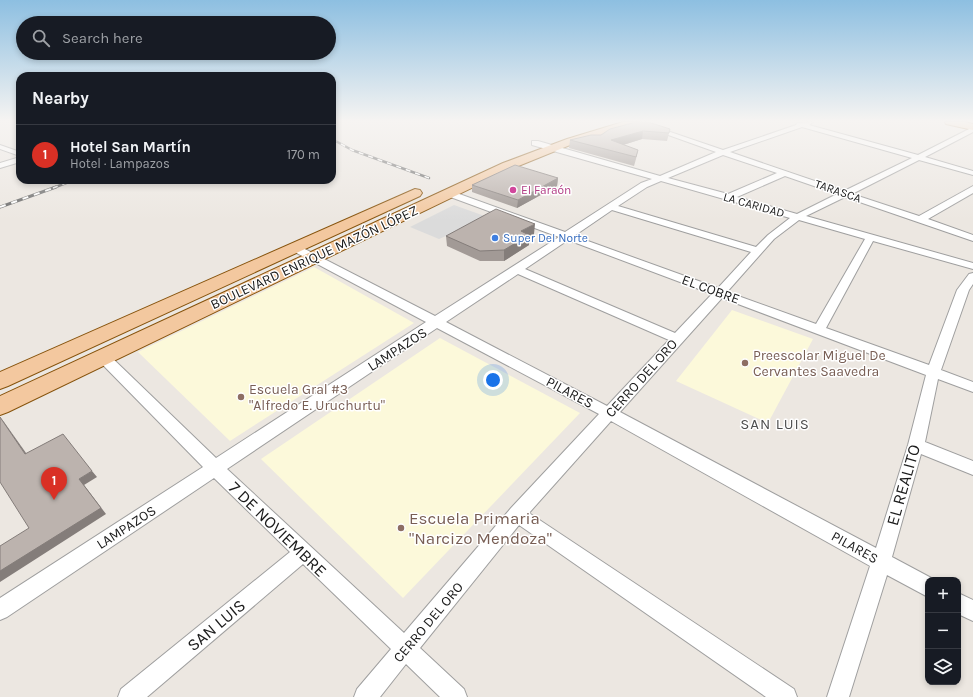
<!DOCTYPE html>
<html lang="en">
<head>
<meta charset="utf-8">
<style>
	:root { --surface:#171b24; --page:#20242c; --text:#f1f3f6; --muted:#9ea1a6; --line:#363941; --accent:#d93025 }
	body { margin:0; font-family:Karla,sans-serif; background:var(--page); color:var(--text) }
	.controls { position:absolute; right:12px; bottom:12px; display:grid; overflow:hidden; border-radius:8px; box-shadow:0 2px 6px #0003 }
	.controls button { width:36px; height:36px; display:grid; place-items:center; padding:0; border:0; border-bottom:1px solid var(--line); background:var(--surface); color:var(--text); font:20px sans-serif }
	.you { position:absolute; left:493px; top:380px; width:14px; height:14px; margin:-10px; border:3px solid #fff; border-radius:50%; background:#1a73e8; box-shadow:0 0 0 6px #1a73e833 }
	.badge { display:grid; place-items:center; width:26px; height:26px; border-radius:50%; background:var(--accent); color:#fff; font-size:13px; font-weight:700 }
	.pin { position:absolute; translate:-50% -33px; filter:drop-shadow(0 1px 2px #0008) }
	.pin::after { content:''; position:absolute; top:21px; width:14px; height:12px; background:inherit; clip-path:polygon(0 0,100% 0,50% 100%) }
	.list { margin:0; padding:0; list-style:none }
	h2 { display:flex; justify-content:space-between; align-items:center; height:52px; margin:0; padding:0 16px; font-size:17px }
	h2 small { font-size:13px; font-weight:400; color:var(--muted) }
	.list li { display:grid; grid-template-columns:26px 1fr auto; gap:12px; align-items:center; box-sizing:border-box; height:60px; padding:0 16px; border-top:1px solid var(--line) }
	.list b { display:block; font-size:15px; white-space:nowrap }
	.list p { margin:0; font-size:13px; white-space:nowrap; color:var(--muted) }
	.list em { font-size:13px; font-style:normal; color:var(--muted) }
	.icon { flex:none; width:22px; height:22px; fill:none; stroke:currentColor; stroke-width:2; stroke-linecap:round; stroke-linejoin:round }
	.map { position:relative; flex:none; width:973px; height:697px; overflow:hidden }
	.search { position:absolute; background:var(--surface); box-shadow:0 2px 6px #0003; left:16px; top:16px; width:320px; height:44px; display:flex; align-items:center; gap:10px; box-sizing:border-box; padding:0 14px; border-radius:22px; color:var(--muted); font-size:15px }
	.panel { position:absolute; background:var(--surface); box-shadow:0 2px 6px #0003; left:16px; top:72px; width:320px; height:112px; border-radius:12px }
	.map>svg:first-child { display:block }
</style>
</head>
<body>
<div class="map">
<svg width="973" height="697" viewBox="0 0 973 697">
	<rect width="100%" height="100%" fill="#ece7e1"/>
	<!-- education -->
	<g fill="#fcf9da">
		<path d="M314,267L414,323L230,441L138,352Z"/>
		<path d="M732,310L813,339L768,423L676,381Z"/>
		<path d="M440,338L580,413L403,598L261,459Z"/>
	</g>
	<!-- parking -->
	<path fill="#dbdbdb" d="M454,205L490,218L453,239L446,236L439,239L410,227Z"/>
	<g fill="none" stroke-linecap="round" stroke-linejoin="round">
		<defs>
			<g id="street">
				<path d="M632,122H641L723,150L796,125L797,123L813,122L809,125L918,155L973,127V132L925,157L973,171V175L919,160L852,194L919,216L973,186V193L928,219L973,235V241L845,197L806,216L973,263V269L873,241L826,328L929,365L957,290L969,274L973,273V284L969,290L941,370L973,382V392L938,379L925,442L973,461V475L921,454L892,557L935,580H928V597L887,575L849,697H827L870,566L611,421L529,513L794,689L797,697H766L519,525L420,648L464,689L467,697H440L406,664L380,697H354L357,689L391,649L303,564L147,697H118L121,689L290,552L214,478L7,617L0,620V598L203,467L98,360L96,357L98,354L103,353L108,354L216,458L426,322L291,250L290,248L291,246H299L435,316L559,237L445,195L444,193L445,191H451L565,232L641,183L652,179L532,145V141H538L660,176L716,152ZM802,127L912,158L844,191L730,152ZM723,155L777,173L728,194L668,178ZM785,176L837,194L797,214L737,197ZM661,181L790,218L768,235L756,247L618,206L647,187ZM612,210L751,252L718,288L574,236ZM799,220L865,239L816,324L727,292L774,239ZM568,240L712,294L675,333L525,269ZM518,274L669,340L607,406L446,322ZM722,298L926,375L908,445L876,548L620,412ZM437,328L599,414L511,508L404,633L227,469Z"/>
				<path d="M0,145L20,152V156L0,149Z"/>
				<path d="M20,157V162L0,168V163Z"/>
				<path d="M958,593L973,600V621L958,614Z"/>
			</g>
			<g id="primary">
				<path d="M623,122H639L638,124L575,143L511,169L8,412L0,415V396L503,163L567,139Z"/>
				<path d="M945,122H965L973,124V130L946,124Z"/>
				<path d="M415,189L420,190L422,193L420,196L8,386L0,389V372Z"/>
			</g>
		</defs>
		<!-- street casing -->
		<use href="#street" stroke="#9f9f9f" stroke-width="2"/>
		<!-- primary casing -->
		<use href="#primary" stroke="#86530c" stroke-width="2"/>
		<!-- street -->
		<use href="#street" fill="#fff" fill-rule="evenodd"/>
		<!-- primary -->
		<use href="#primary" fill="#f3c89f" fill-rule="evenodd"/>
		<defs>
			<g id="rail-far1">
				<path d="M332,139L352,150L429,178"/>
				<path d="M53,188L74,180"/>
			</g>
			<path id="rail" d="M0,207L56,187"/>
		</defs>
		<!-- rail-far1 casing -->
		<use href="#rail-far1" stroke="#696969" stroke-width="2.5"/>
		<!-- rail casing -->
		<use href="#rail" stroke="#696969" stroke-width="3"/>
		<!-- rail-far1 -->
		<use href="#rail-far1" stroke="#fff" stroke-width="1.5" stroke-dasharray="5" stroke-linecap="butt"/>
		<!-- rail -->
		<use href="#rail" stroke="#fff" stroke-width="2" stroke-dasharray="6" stroke-linecap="butt"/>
	</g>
	<!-- wall -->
	<g fill="#a29a96">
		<path d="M670,129L667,141L642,139L623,145L638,150L636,159L634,166L569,148L570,140L601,135Z"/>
		<path d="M558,178L557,186L517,208L472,192V185Z"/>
		<path d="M534,234L529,237V245L504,261H480L447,246L446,236Z"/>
	</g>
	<!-- shaded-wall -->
	<g fill="#847d7a">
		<path d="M643,131L642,139L610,149L611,140Z"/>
		<path d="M558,178L557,186L517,208L518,200Z"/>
		<path d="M535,224L534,234L529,237V245L504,261V250L521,231Z"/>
		<path d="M0,417L4,422L31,460L25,454Z"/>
		<path d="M92,471L97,477L84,485L106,514L0,582V571L79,479Z"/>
	</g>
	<!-- building -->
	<g fill="#bcb3ae" stroke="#847d7a">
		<path d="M636,122H648L670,129L669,133L643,131L611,140L638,150L636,157L570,140L591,135H601L610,129Z"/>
		<path d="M515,165L558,178L518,200L472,185Z"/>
		<path d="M496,209L535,224L521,231L529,235L504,250L480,251L446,236Z"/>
		<path d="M0,417L25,454L63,434L92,471L79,479L101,508L0,571V546L29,528L0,482Z"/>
	</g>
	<!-- sky -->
	<linearGradient id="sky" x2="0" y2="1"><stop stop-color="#8dbfe1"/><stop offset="0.55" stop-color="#f6f4f2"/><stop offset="1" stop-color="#f6f4f2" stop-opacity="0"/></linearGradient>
	<rect width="973" height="220" fill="url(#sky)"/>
	<!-- markers -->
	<circle fill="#d1479c" stroke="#fff" stroke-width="1.5" cx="513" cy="190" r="4"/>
	<circle fill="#3f7fe0" stroke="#fff" stroke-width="1.5" cx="495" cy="238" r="4"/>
	<g fill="#8d6e63" stroke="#fff" stroke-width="1.5">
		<circle cx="745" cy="363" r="4"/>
		<circle cx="241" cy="397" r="4"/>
		<circle cx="401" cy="528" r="4"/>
	</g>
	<g text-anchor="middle" stroke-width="3" stroke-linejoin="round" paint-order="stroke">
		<!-- far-hotel labels -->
		<g font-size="12" fill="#b23c85" stroke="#fff" text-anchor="start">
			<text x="521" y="194">El Faraón</text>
		</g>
		<!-- far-street labels -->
		<g font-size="12" fill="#1b1b1b" stroke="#fff">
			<text transform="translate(838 191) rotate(19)" y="4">TARASCA</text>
			<text transform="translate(754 205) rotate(16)" y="4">LA CARIDAD</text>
		</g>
		<!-- far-shop labels -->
		<g font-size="12" fill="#366cbe" stroke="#fff" text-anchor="start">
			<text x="503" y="242">Super Del Norte</text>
		</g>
		<!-- street labels -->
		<g font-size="14" fill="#1b1b1b" stroke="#fff">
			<text transform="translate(314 257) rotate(-25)" y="5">BOULEVARD ENRIQUE MAZÓN LÓPEZ</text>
			<text transform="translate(711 289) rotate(20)" y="5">EL COBRE</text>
			<text transform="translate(397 349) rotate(-33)" y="5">LAMPAZOS</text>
			<text transform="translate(641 378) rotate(-48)" y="5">CERRO DEL ORO</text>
			<text transform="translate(570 392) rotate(28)" y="5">PILARES</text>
			<text transform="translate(126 527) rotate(-33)" y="5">LAMPAZOS</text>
			<text transform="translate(855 547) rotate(29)" y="5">PILARES</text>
			<text transform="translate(428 622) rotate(-50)" y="5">CERRO DEL ORO</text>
		</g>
		<!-- education labels -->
		<g font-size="14" fill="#785e54" stroke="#fff" text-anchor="start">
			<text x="753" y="360">Preescolar Miguel De<tspan x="753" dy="16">Cervantes Saavedra</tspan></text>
			<text x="249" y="394">Escuela Gral #3<tspan x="249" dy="16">"Alfredo E. Uruchurtu"</tspan></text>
		</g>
		<!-- neighbourhood labels -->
		<g font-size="15" letter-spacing="1" fill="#4e4e4e" stroke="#fff">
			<text x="775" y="429">SAN LUIS</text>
		</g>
		<!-- near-street labels -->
		<g font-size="17" fill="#1b1b1b" stroke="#fff">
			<text transform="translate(903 485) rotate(-74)" y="6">EL REALITO</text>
			<text transform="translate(278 529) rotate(44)" y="6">7 DE NOVIEMBRE</text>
			<text transform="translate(216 625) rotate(-40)" y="6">SAN LUIS</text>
		</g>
		<!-- near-education labels -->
		<g font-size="17" fill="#785e54" stroke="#fff" text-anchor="start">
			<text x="409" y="524">Escuela Primaria<tspan x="409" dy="20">"Narcizo Mendoza"</tspan></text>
		</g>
	</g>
</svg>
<div class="controls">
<button>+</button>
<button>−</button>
<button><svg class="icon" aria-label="layers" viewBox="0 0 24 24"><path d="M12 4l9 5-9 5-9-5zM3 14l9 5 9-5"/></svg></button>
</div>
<div class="you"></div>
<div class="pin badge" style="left:54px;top:500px">1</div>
<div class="search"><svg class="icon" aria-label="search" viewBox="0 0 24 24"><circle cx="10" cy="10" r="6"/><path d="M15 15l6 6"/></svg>Search here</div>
<section class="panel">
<h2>Nearby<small></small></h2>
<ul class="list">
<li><span class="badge">1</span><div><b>Hotel San Martín</b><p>Hotel · Lampazos</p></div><em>170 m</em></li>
</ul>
</section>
</div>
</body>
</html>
